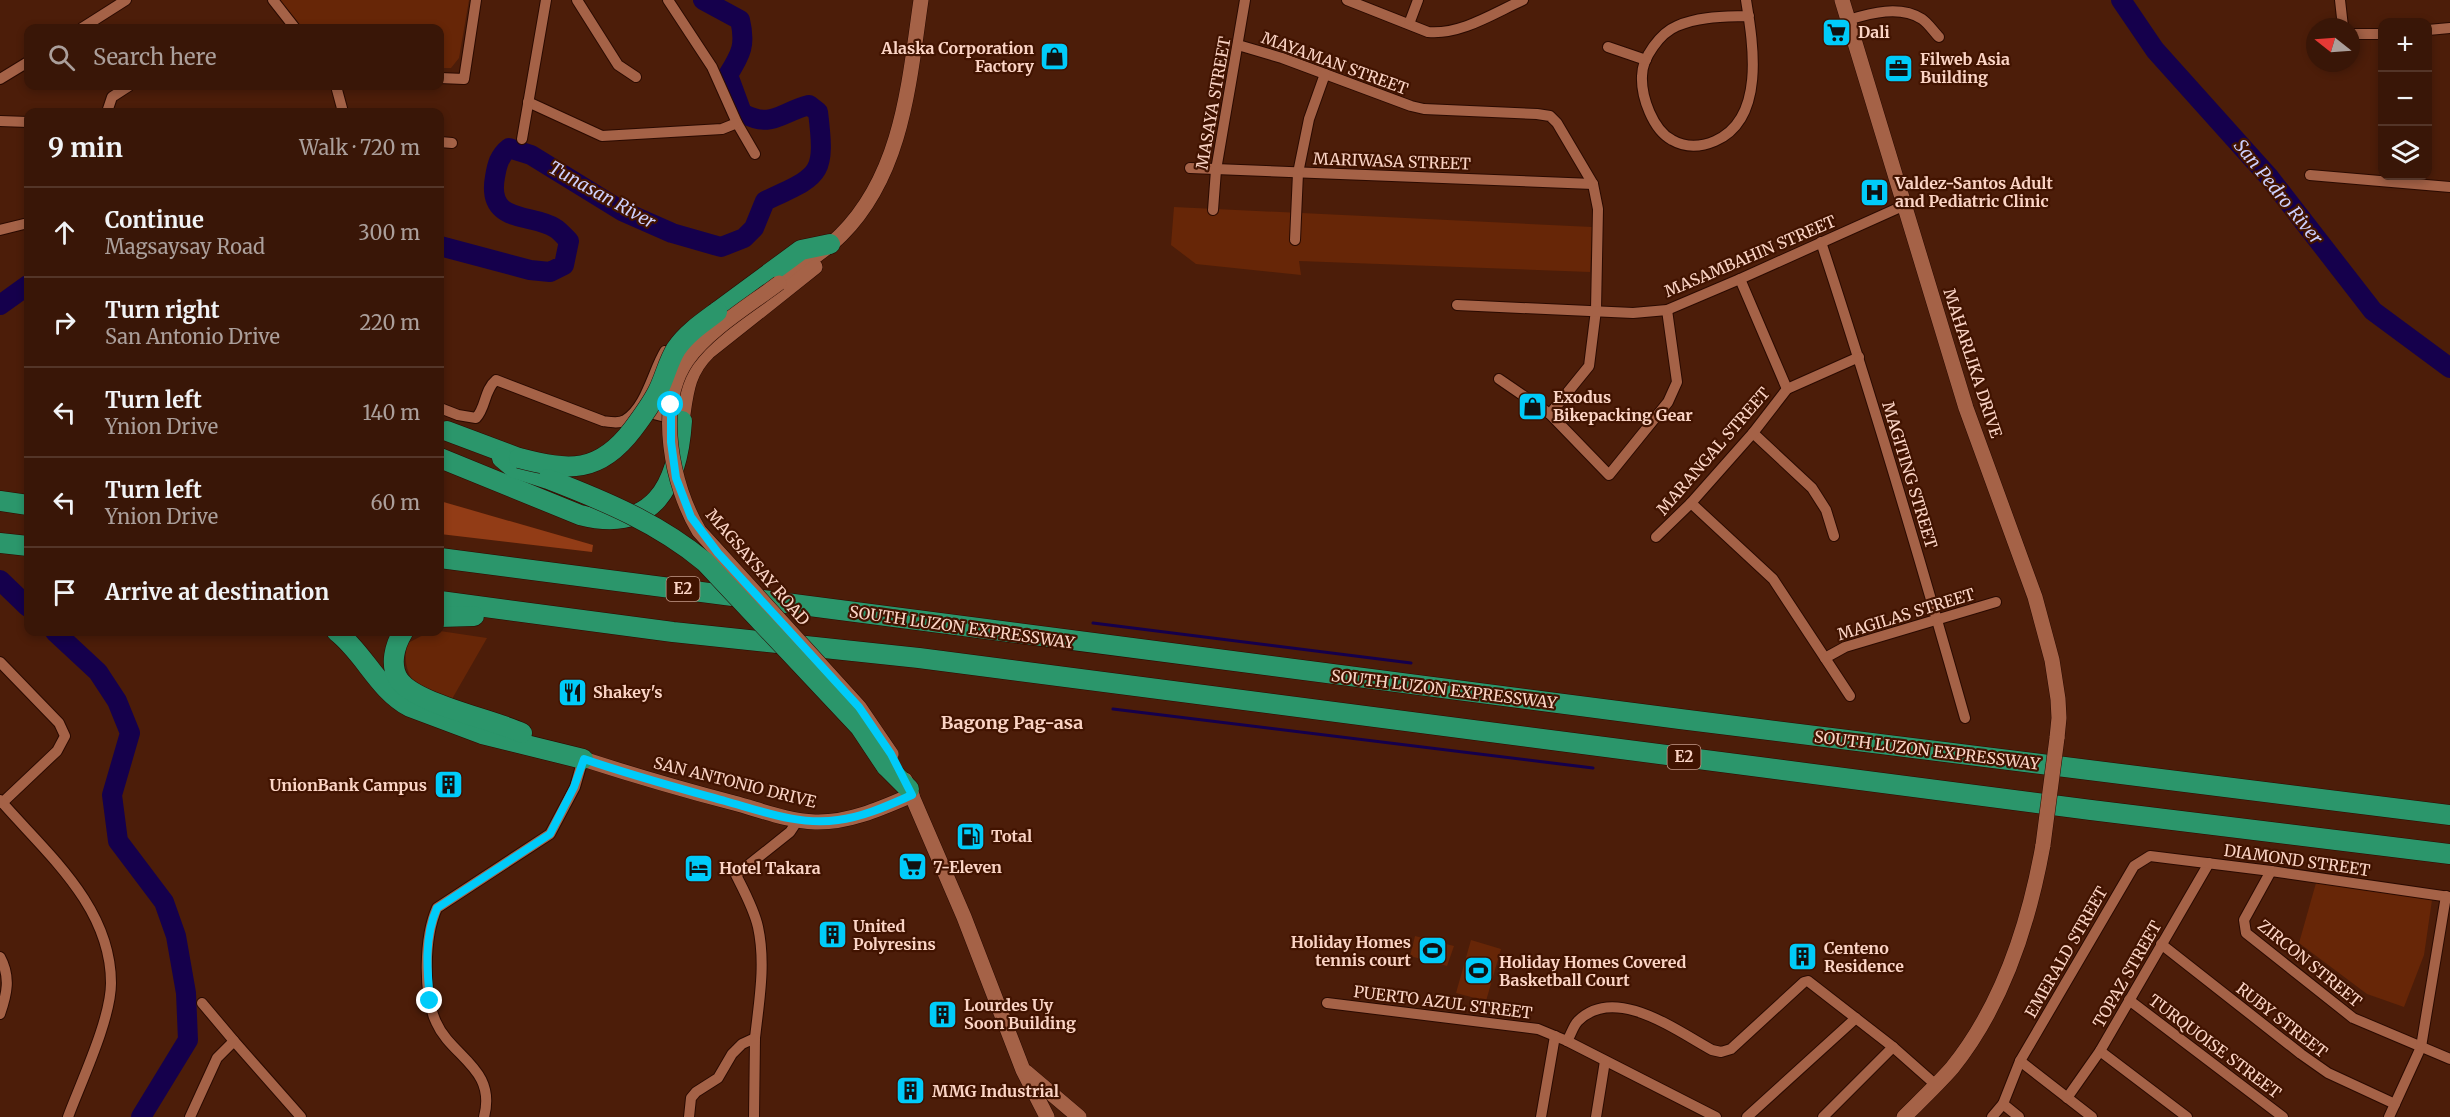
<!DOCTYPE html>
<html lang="en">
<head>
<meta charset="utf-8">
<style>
	:root { --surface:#391607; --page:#442315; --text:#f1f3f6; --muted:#ab9f9b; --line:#533528 }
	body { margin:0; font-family:Merriweather,serif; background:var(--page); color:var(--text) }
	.controls { position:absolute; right:18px; top:18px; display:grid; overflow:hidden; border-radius:12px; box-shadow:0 3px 9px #0003 }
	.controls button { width:54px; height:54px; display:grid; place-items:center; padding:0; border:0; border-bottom:2px solid var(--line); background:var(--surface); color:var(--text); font:30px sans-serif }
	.compass { position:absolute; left:2306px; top:18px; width:54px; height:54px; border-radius:50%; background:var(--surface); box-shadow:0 3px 9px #0003; rotate:287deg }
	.stop { position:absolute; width:18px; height:18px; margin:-14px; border:4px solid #00cbf9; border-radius:50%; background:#fff }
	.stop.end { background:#00cbf9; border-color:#fff; box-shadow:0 2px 6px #0008 }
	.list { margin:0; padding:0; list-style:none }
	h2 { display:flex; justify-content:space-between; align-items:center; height:78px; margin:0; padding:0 24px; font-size:26px }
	h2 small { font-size:20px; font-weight:400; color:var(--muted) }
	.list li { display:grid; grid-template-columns:39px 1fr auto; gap:18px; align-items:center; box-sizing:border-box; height:90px; padding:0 24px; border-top:2px solid var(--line) }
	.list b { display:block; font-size:22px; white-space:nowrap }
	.list p { margin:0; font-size:20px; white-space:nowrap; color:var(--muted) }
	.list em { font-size:20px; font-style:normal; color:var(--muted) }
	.icon { flex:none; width:33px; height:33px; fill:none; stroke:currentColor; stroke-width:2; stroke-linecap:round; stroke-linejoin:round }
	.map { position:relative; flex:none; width:2450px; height:1117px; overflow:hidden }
	.search { position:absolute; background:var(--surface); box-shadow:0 3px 9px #0003; left:24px; top:24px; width:420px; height:66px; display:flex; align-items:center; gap:15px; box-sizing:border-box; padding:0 21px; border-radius:12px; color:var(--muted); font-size:22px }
	.panel { position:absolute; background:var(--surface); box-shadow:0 3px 9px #0003; left:24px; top:108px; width:420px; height:528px; border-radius:12px }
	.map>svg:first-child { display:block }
</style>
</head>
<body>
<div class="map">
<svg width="2450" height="1117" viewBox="0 0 2450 1117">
	<rect width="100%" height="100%" fill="#4c1d09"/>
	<!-- green -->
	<g fill="#672607">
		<path d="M280,0H469L459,58L451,68H440V28H302Z"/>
		<path d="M1174,207L1592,227L1590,272L1299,261L1301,275L1196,264L1171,245Z"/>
		<path d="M440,631L487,638L452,699C443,696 428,693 420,687C406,677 403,658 408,643L429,632Z"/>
		<path d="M2316,883L2432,900L2424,955L2404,1007L2367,994L2299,943Z"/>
		<path d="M1415,936L1454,946L1447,966L1410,956Z"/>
		<path d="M1471,940L1501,949L1486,1001L1456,993Z"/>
	</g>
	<!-- forest -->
	<path fill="#923c16" d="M440,501L593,545L592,552L440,534Z"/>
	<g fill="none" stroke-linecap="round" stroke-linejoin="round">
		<!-- stream -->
		<g stroke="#15004c" stroke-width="3">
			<path d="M1093,623L1411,663"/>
			<path d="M1113,709L1593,768"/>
		</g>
		<!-- river -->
		<g stroke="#15004c" stroke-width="20">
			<path d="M2121,0L2155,50L2269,177L2373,311L2450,368"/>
			<path d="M440,246L530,270L550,272L564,265L569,241C565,237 560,231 555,228C533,213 486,225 495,177C497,165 499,156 509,148L531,155L622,211L672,233L721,247L744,238L754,228L765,201C820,175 826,177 818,112L809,105C779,113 772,129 742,113L728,75C741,54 746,45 740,20L703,0"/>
			<path d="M0,305L28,285"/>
			<path d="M0,580L28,607"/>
			<path d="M55,632L98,672L117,701L130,733L112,795L118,841L164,902L176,936L186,993L188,1040L141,1117"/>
		</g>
		<defs>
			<g id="street">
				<path d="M273,0L295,28"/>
				<path d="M577,0L618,65L636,77"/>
				<path d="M668,0L712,67L737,123L755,154"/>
				<path d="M1347,0L1428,32C1461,35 1494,13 1523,0"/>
				<path d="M1746,0C1753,43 1766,119 1715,141C1701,147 1686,148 1672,140C1653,130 1641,97 1642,76C1642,58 1660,33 1677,26C1700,16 1724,17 1749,16"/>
				<path d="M2340,0L2343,27"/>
				<path d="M1848,20C1871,13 1900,5 1922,19C1928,23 1934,32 1939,37"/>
				<path d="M1409,24L1418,0"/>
				<path d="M82,28L126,0"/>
				<path d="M2428,30L2450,28"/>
				<path d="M2351,34H2382"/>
				<path d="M1238,45L1282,58L1411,106L1424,109L1537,114L1550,116L1557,123L1593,184L1598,209L1596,310L1589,366L1550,414L1609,475L1668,402L1677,382L1667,310"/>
				<path d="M1608,47L1646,60"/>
				<path d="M440,78L464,79L476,0"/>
				<path d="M0,79L28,62"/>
				<path d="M336,86L343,112"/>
				<path d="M528,102L602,136L722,129L737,123"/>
				<path d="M107,112L112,97L129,86"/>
				<path d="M0,121L28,122"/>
				<path d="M522,139L546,0"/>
				<path d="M440,142L452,143"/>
				<path d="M1190,168L1593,184"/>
				<path d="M2310,175L2450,187"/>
				<path d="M1213,210L1216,170L1245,0"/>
				<path d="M0,230L28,223"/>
				<path d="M1295,240L1298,173L1309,119L1325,74"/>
				<path d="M1821,242C1873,400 1920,559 1965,718"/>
				<path d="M1740,279L1787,389"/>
				<path d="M1457,305L1633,313L1667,310L1740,279L1905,205"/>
				<path d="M1499,379L1550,414"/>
				<path d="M440,408L458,415L476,418C486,408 484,390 496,380L603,421C610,422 619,424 625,420C646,408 653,370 665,351"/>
				<path d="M642,411L677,420"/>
				<path d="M1753,433L1812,488L1826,510L1834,536"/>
				<path d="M1691,503L1773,579L1850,696"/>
				<path d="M1656,537L1691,503L1753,433L1787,389L1859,357"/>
				<path d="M1825,658L1845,647L1996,602"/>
				<path d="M0,662L59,723L65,736L57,751L2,803"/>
				<path d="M0,800C46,853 111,906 111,983C111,1019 81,1082 68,1117"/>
				<path d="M2271,871L2244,920L2246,933L2353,1018L2450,1059"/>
				<path d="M2161,944L2301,1054L2328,1073L2395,1104"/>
				<path d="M0,957C11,977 7,994 0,1014"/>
				<path d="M2129,1000L2283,1117"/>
				<path d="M202,1003L234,1041"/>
				<path d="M1327,1003L1538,1029L1567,1041L1716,1117"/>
				<path d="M755,1038C759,1001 766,964 758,927C754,909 744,891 736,875L790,832L798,820"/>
				<path d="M1567,1041C1571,1035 1573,1026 1578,1021C1615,984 1677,1031 1712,1050L1721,1052L1731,1049L1804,982L1808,981L1893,1047L1936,1085"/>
				<path d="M2100,1051L2187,1117"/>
				<path d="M2020,1061L2092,1117"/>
				<path d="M2067,1098L2100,1051L2209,863"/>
				<path d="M2003,1104L2019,1117"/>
				<path d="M190,1117L217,1058L234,1041L301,1117"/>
				<path d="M484,1117C497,1068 451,1057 436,1022C423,994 424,937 437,908L550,834L575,787L583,759"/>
				<path d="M689,1117L691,1098L696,1092L718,1078L732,1054L742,1044L755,1038L754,1117"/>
				<path d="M1541,1117L1555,1036"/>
				<path d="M1596,1117L1605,1061"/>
				<path d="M1747,1117L1856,1018"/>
				<path d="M1823,1117L1893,1047"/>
				<path d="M1992,1117L2003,1104L2020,1061L2134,866L2150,856L2271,871L2450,897"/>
				<path d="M2389,1117L2421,1047L2446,896"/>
			</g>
			<g id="secondary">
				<path d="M1842,0L1966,408L2035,597L2052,660L2058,699L2059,718L2057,738"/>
				<path d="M779,283C799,266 823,253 841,235C903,173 909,82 921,0"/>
				<path d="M682,421C686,394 687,372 708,352L815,267"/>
				<path d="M583,759C633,775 684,790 734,803C760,810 788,821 815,822C849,823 882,808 912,795"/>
				<path d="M905,780L964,917L1023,1070L1047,1117"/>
				<path d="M1026,1072L1079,1117"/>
				<path d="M1904,1117C1920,1101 1937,1085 1952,1068C2002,1006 2029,923 2043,845"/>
			</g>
			<g id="highway">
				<path d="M717,312L801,250L830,244"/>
				<path d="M447,431L519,458"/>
				<path d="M440,458L580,515C654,534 678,485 682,421"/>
				<path d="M502,458L514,468L548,479"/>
				<path d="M0,501L28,505"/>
				<path d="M0,543L28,546"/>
				<path d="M440,558L1680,719L2450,815"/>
				<path d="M440,601L673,632L919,658L2091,810L2450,854"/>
				<path d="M440,617L474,616"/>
				<path d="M337,632C365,654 378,690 410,707L482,734L583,759"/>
				<path d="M403,632C395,645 389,665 399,680C416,704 492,719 522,733"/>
				<path d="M886,766L909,789"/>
			</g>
		</defs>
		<!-- street casing -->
		<use href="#street" stroke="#2a0a01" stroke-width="12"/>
		<!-- secondary casing -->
		<use href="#secondary" stroke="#2a0a01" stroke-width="16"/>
		<!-- highway casing -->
		<use href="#highway" stroke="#2a0a01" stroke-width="21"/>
		<!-- street -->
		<use href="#street" stroke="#a56247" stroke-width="10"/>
		<!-- secondary -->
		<use href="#secondary" stroke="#a56247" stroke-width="15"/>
		<!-- highway -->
		<use href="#highway" stroke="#2b966b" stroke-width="20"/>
		<defs>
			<g id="secondary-bridge">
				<path d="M779,283C750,305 708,330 687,360C655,406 672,486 699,531L859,707L891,754"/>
				<path d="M2043,845L2057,738"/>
			</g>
			<g id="highway-bridge">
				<path d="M519,458C569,471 599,474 633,429C642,417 651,405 658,391C665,377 668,362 676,349C686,334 702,323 717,312"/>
				<path d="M548,479C605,501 658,523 705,562L860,727L886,766"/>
			</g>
		</defs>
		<!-- secondary-bridge casing -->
		<use href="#secondary-bridge" stroke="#2a0a01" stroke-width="16" stroke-linecap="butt"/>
		<!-- highway-bridge casing -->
		<use href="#highway-bridge" stroke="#2a0a01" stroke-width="21" stroke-linecap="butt"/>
		<!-- secondary-bridge -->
		<use href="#secondary-bridge" stroke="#a56247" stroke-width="15"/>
		<!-- highway-bridge -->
		<use href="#highway-bridge" stroke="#2b966b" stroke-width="20"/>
	</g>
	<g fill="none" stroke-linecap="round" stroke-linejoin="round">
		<!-- route -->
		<path stroke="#00cbf9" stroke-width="8" d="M430,1001C427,970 424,937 437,908L550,834L574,787L584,759C630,775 678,788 725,801C761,811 800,826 838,820C864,817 889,805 912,795L891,754L859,707L718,553L691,517L676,478L671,442V405"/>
	</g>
	<!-- icons -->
	<defs>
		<symbol id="supermarket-square" viewBox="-11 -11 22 22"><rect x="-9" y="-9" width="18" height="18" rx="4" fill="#00cbf9" stroke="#411300"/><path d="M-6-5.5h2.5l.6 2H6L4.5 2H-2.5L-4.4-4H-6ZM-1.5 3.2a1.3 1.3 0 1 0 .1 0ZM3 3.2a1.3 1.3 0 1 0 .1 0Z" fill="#111"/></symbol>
		<symbol id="shop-square" viewBox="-11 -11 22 22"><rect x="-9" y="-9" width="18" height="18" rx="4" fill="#00cbf9" stroke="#411300"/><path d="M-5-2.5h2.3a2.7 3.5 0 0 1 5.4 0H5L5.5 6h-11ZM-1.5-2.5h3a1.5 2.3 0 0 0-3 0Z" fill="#111"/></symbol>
		<symbol id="office-square" viewBox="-11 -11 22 22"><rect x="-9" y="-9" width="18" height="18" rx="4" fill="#00cbf9" stroke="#411300"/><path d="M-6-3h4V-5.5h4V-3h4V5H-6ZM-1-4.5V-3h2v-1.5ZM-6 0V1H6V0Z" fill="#111"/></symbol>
		<symbol id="hospital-square" viewBox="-11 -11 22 22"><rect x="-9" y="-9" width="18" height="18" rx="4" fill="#00cbf9" stroke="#411300"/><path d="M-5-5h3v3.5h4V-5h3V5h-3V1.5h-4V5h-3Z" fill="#111"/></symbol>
		<symbol id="restaurant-square" viewBox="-11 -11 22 22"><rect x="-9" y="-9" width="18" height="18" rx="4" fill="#00cbf9" stroke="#411300"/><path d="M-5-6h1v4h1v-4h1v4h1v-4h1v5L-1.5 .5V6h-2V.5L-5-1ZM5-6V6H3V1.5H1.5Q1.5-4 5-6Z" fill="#111"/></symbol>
		<symbol id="building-square" viewBox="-11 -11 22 22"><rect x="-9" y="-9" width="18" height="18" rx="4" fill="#00cbf9" stroke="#411300"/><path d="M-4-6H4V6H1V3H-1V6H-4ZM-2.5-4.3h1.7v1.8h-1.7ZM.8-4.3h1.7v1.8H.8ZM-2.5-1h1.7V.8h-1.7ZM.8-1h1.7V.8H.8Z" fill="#111"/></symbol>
		<symbol id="fuel-square" viewBox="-11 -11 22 22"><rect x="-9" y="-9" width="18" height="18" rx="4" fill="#00cbf9" stroke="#411300"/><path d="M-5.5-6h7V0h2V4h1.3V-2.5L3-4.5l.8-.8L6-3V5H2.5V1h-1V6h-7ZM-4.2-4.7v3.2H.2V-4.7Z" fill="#111"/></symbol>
		<symbol id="hotel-square" viewBox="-11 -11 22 22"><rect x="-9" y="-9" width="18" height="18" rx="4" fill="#00cbf9" stroke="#411300"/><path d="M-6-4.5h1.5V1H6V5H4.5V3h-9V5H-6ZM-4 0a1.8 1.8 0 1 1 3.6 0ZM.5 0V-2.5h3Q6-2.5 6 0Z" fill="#111"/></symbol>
		<symbol id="stadium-square" viewBox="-11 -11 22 22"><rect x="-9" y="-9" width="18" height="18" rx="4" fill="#00cbf9" stroke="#411300"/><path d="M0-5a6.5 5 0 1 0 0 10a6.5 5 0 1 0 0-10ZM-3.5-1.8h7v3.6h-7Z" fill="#111"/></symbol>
	</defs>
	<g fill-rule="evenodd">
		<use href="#supermarket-square" x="1820" y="16" width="33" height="33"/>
		<use href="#shop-square" x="1038" y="40" width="33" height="33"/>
		<use href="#office-square" x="1882" y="52" width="33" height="33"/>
		<use href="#hospital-square" x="1858" y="176" width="33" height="33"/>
		<use href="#shop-square" x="1516" y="390" width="33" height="33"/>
		<use href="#restaurant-square" x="556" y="676" width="33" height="33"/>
		<use href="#building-square" x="432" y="768" width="33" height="33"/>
		<use href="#fuel-square" x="954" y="820" width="33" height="33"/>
		<use href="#supermarket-square" x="896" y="850" width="33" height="33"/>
		<use href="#hotel-square" x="682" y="852" width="33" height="33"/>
		<use href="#building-square" x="816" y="918" width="33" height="33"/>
		<use href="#stadium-square" x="1416" y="934" width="33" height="33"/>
		<use href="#building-square" x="1786" y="940" width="33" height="33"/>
		<use href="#stadium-square" x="1462" y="954" width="33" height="33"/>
		<use href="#building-square" x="926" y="998" width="33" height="33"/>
		<use href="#building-square" x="894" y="1074" width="33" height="33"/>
	</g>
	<g text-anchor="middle" stroke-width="4.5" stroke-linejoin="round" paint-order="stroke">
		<!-- shield labels -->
		<g fill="#411300" stroke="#c39a8a" stroke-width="1.5">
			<rect x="666.5" y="577" width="33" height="24" rx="4.5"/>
			<rect x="1667.5" y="745" width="33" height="24" rx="4.5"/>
		</g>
		<g font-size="15" font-weight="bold" fill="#fbd4c5">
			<text x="683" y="594">E2</text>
			<text x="1684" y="762">E2</text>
		</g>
		<!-- poi labels -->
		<g font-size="16" font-weight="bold" fill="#fbd4c5" stroke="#411300" text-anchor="start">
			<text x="1858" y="38">Dali</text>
			<text x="1034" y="54" text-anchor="end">Alaska Corporation<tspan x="1034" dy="18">Factory</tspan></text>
			<text x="1920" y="65">Filweb Asia<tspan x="1920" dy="18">Building</tspan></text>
			<text x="1895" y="189">Valdez-Santos Adult<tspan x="1895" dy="18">and Pediatric Clinic</tspan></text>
			<text x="1553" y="403">Exodus<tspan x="1553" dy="18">Bikepacking Gear</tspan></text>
			<text x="593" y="698">Shakey's</text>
			<text x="427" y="791" text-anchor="end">UnionBank Campus</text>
			<text x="991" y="842">Total</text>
			<text x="933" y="873">7-Eleven</text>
			<text x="719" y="874">Hotel Takara</text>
			<text x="853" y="932">United<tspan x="853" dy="18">Polyresins</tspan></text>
			<text x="1411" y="948" text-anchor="end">Holiday Homes<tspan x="1411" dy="18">tennis court</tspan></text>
			<text x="1824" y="954">Centeno<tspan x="1824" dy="18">Residence</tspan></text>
			<text x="1499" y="968">Holiday Homes Covered<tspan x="1499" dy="18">Basketball Court</tspan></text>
			<text x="964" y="1011">Lourdes Uy<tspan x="964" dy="18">Soon Building</tspan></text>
			<text x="932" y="1097">MMG Industrial</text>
		</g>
		<!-- street labels -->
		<g font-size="16" fill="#fbd4c5" stroke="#411300">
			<text transform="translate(1335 63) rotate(20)" y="6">MAYAMAN STREET</text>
			<text transform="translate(1213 103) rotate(-80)" y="6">MASAYA STREET</text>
			<text transform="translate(1392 161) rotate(2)" y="6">MARIWASA STREET</text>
			<text transform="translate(1750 256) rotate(-23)" y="6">MASAMBAHIN STREET</text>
			<text transform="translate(1973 363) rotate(72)" y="6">MAHARLIKA DRIVE</text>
			<text transform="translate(1713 451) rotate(-49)" y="6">MARANGAL STREET</text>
			<text transform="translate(1910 475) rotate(73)" y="6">MAGITING STREET</text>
			<text transform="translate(758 567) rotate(49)" y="6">MAGSAYSAY ROAD</text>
			<text transform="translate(1906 614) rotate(-17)" y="6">MAGILAS STREET</text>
			<text transform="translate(962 627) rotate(8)" y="6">SOUTH LUZON EXPRESSWAY</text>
			<text transform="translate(1444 689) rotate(7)" y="6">SOUTH LUZON EXPRESSWAY</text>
			<text transform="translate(1927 750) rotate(7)" y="6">SOUTH LUZON EXPRESSWAY</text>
			<text transform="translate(735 782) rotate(14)" y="6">SAN ANTONIO DRIVE</text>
			<text transform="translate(2297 860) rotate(8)" y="6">DIAMOND STREET</text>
			<text transform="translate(2066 952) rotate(-60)" y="6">EMERALD STREET</text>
			<text transform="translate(2310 963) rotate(39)" y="6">ZIRCON STREET</text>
			<text transform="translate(2127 974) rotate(-60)" y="6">TOPAZ STREET</text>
			<text transform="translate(1443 1002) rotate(7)" y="6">PUERTO AZUL STREET</text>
			<text transform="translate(2282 1020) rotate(38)" y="6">RUBY STREET</text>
			<text transform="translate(2215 1046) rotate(37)" y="6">TURQUOISE STREET</text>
		</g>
		<!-- water labels -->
		<g font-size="18" font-style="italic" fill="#ced1fe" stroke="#411300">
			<text transform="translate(2278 192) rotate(51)" y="6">San Pedro River</text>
			<text transform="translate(602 195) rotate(29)" y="6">Tunasan River</text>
		</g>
		<!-- neighbourhood labels -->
		<g font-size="18" font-weight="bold" fill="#fbd4c5" stroke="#411300">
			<text x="1012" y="729">Bagong Pag-asa</text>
		</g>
	</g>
</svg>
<div class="controls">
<button>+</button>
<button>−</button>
<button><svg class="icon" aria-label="layers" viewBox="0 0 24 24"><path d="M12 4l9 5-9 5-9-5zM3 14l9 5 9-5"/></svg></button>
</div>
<svg class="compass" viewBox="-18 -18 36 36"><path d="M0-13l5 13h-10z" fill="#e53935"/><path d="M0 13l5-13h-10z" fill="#ab9f9b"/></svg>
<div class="stop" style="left:671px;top:405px"></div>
<div class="stop end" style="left:430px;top:1001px"></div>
<div class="search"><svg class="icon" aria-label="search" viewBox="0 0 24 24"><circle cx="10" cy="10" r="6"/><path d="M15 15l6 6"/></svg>Search here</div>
<section class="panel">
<h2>9 min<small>Walk · 720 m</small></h2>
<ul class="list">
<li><svg class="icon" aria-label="ahead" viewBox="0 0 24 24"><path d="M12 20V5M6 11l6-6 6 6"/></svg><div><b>Continue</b><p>Magsaysay Road</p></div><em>300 m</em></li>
<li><svg class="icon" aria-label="right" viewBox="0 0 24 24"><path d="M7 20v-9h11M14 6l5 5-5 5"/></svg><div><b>Turn right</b><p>San Antonio Drive</p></div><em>220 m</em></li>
<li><svg class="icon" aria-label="left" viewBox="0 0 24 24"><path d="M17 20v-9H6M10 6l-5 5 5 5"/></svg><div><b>Turn left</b><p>Ynion Drive</p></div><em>140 m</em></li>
<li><svg class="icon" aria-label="left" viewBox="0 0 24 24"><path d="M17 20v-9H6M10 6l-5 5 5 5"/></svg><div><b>Turn left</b><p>Ynion Drive</p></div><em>60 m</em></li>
<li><svg class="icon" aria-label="arrive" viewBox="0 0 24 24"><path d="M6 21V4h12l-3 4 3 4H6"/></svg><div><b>Arrive at destination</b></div></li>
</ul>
</section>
</div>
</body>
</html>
